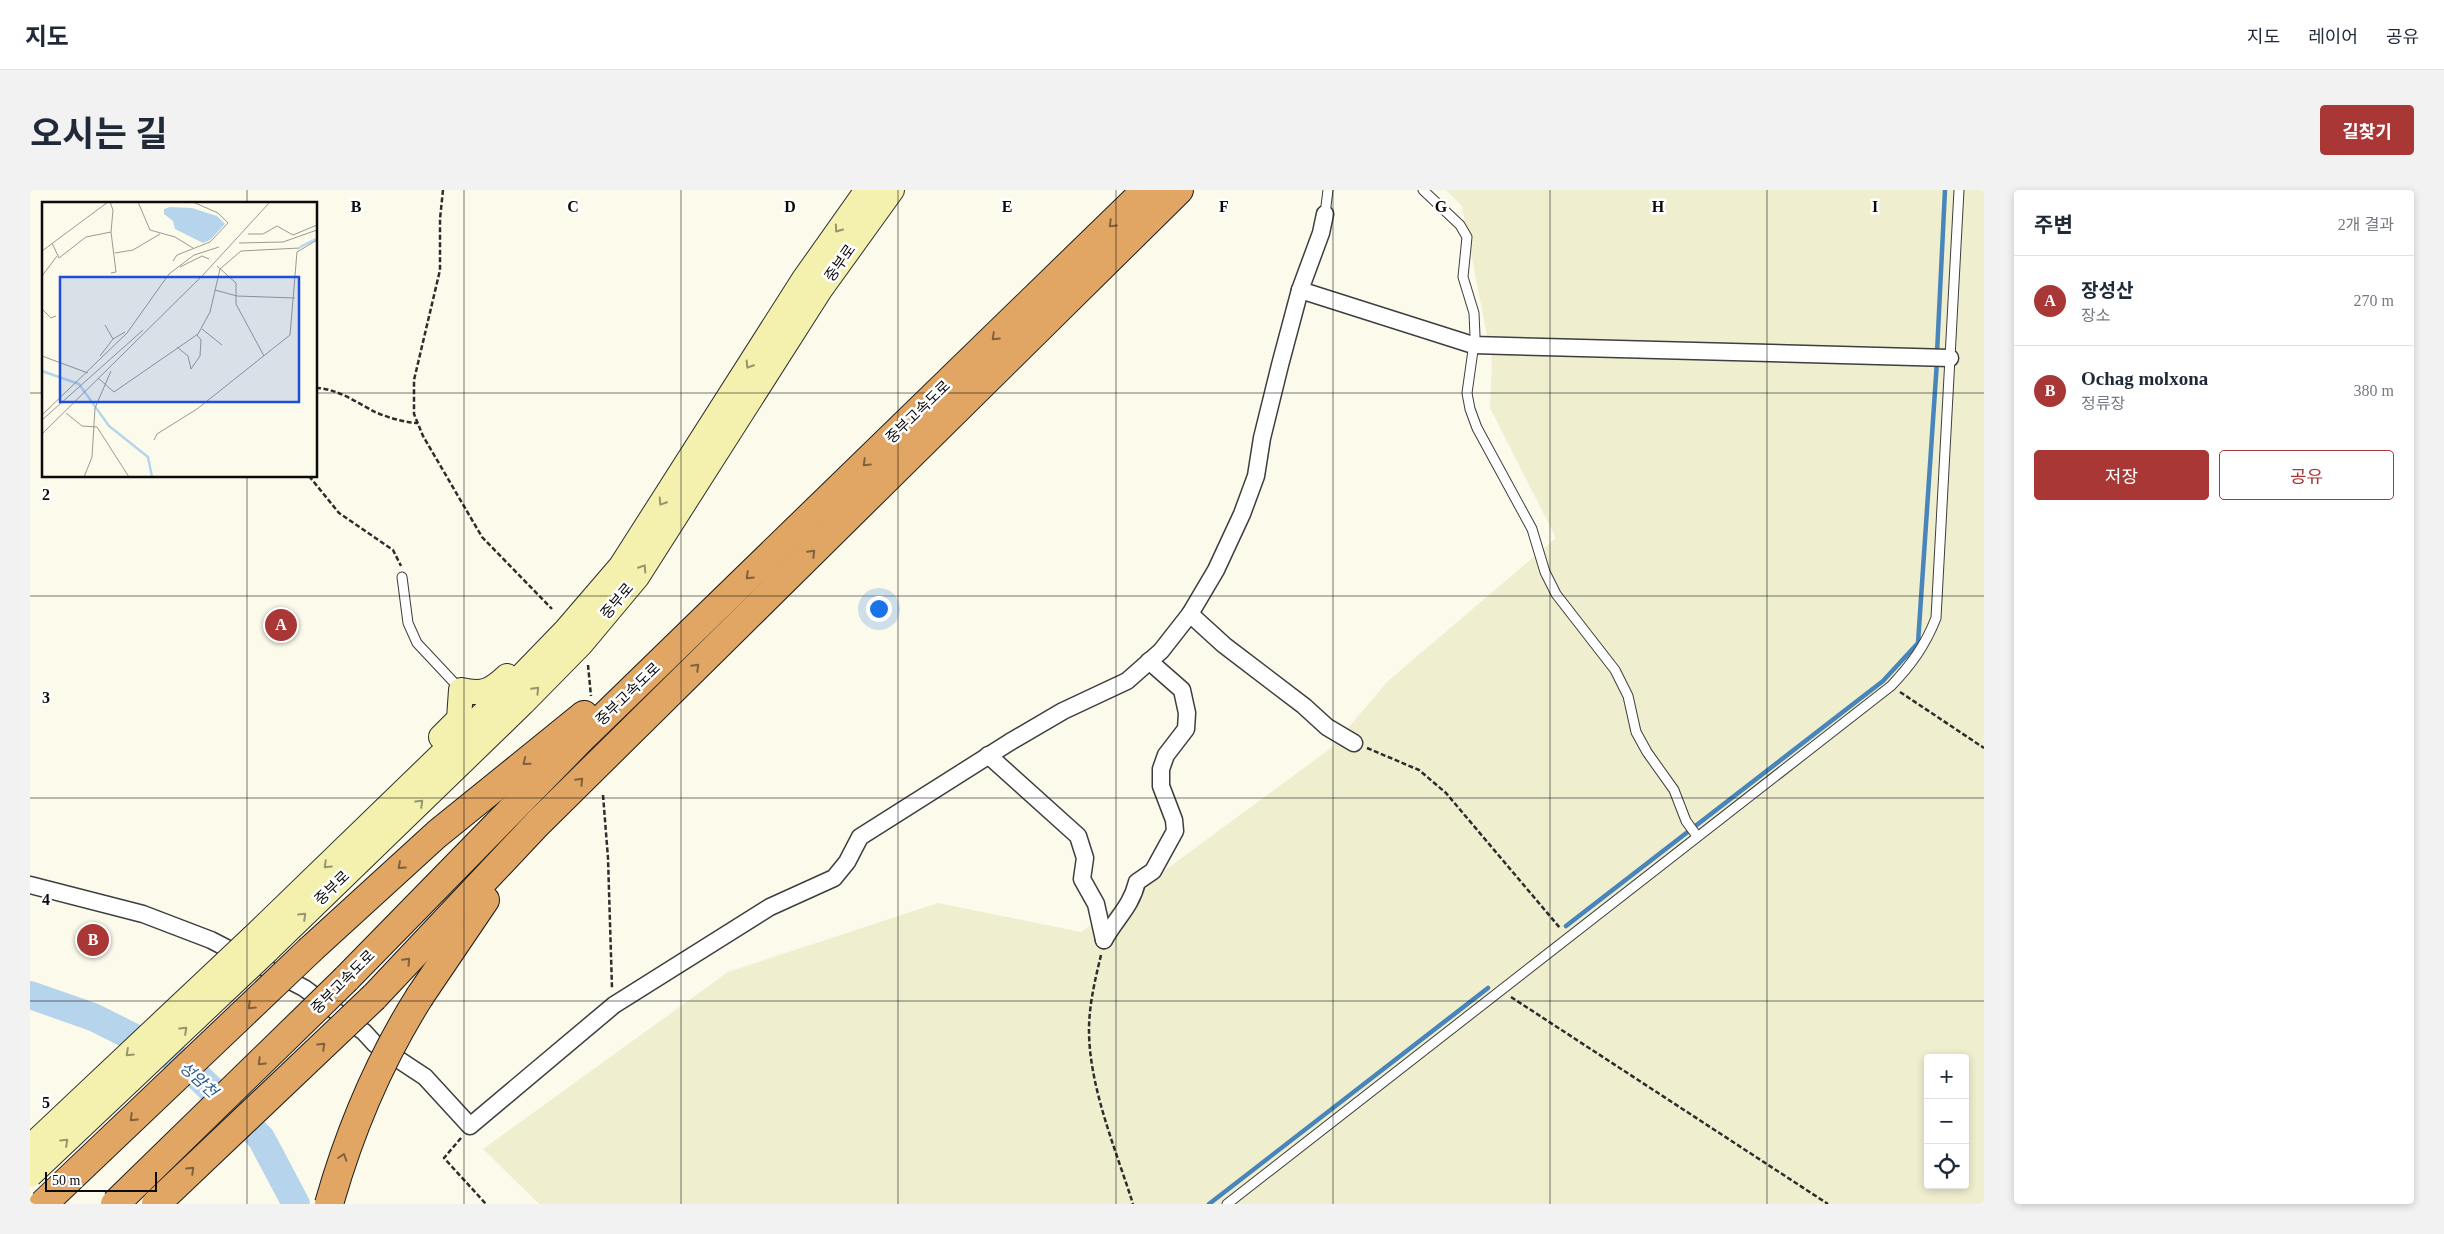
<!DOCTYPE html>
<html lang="ko">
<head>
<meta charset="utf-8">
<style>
	:root { --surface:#fff; --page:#f2f2f3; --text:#1f2937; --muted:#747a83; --line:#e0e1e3; --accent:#a83735 }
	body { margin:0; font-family:"Times New Roman","Noto Sans KR",serif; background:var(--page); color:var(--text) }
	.controls { position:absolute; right:15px; bottom:15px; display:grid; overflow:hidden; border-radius:5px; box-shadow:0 2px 8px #0003 }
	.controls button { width:45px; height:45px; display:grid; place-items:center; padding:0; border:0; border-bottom:1px solid var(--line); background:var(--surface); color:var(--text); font:25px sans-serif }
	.scale { position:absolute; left:15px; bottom:12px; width:112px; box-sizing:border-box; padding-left:5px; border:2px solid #0b0b0b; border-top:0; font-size:14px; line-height:18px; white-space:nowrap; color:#0b0b0b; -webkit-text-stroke:4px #fff; paint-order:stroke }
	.you { position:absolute; left:848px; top:418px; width:18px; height:18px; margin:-12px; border:4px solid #fff; border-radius:50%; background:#1a73e8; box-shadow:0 0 0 8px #1a73e833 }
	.badge { display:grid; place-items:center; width:32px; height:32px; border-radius:50%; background:var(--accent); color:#fff; font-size:16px; font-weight:700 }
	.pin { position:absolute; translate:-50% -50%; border:2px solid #fff; box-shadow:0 1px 5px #0006 }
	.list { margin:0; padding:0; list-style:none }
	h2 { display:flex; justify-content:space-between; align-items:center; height:65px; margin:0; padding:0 20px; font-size:21px }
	h2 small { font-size:16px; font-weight:400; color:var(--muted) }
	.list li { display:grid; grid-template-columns:32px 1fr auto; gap:15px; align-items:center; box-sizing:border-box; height:90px; padding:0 20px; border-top:1px solid var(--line) }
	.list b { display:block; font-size:19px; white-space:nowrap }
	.list p { margin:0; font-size:16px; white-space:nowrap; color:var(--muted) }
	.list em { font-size:16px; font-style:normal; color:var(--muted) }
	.actions { display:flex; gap:10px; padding:15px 20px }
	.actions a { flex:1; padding:11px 0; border:1px solid var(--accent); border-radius:5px; text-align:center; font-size:18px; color:var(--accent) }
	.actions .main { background:var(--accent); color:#fff }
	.icon { flex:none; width:28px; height:28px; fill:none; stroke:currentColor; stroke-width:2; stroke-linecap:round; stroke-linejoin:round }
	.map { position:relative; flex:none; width:1954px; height:1014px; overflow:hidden; border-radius:5px }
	header { display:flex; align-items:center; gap:30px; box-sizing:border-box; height:70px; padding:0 25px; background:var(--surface); border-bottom:1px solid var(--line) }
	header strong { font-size:24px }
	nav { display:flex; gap:28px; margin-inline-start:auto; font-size:18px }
	.intro { display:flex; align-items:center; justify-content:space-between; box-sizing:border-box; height:120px; padding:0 30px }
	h1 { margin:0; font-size:35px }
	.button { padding:12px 22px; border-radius:5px; background:var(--accent); color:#fff; font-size:18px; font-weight:700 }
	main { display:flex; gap:30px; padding:0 30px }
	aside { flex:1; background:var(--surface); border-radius:5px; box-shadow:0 2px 8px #0003 }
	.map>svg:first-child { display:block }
</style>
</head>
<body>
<header>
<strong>지도</strong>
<nav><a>지도</a><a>레이어</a><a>공유</a></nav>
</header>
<div class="intro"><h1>오시는 길</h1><a class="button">길찾기</a></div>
<main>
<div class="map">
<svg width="1954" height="1014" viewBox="0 0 1954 1014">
	<rect width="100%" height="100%" fill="#fcfaeb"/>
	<!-- farmland -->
	<path fill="#efeecf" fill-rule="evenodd" d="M1416,0H1954V1014H509L453,959L698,782L908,713L1051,742L1301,558L1358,491L1526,348L1460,218L1462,172L1432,16ZM1898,868H1935V995H1898Z"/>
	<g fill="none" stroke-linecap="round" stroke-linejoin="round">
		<!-- stream -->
		<g stroke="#4785bb" stroke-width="4.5">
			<path d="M1907,163L1915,0"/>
			<path d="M1536,736L1853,491L1888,453L1907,171"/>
			<path d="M1179,1014L1458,798"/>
		</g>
		<!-- river -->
		<path stroke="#b6d5ed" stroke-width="28" d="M0,805L63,827L153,872L231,948L266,1014"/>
		<defs>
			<g id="lane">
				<path d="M1393,0L1430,35L1437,47L1433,87L1444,123L1445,146L1437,203L1440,219L1447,238L1502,339L1515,382L1526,404L1585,480L1598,506L1606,542L1617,562L1644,600L1656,631L1667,646"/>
				<path d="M1295,24L1298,0"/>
				<path d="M372,387L378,433L387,453L431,500"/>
				<path d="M1197,1014L1861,496C1881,475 1895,456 1906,428L1929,0"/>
			</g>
			<g id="street">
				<path d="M1270,100L1443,155L1920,168"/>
				<path d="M1160,424L1194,455L1274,516L1297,537L1324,553"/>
				<path d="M958,565L1048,646L1055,668L1052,689L1066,714L1074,750"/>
				<path d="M0,695L113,724L181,750L274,798L334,842L345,854L395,887L440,936L584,815L740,717L804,688L817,672L830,647L980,552L1033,521L1097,491L1131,461L1160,424L1186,380L1212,324L1226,286L1232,248L1250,175L1270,100L1291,43L1295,24"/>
				<path d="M1074,750C1086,728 1101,717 1107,692L1123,681L1145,641L1144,630L1131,596V579L1136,565L1156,539L1157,523L1152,500L1119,471"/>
			</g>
			<g id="secondary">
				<path d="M411,547L429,529L431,500C453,505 461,501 477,486"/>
				<path d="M224,746L479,499L536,440L591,376L774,89L837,0"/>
				<path d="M238,760L493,513L551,454L607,387L790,100L862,0"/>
			</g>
			<g id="highway">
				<path d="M281,759L407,644L554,525"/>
				<path d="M316,789L551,549L1116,0"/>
				<path d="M390,806L455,710"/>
				<path d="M344,807L508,633L1149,0"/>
			</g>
		</defs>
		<!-- lane casing -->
		<use href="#lane" stroke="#3e3e3e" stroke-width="11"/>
		<!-- street casing -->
		<use href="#street" stroke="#3e3e3e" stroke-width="19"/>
		<!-- secondary casing -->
		<use href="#secondary" stroke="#2d2d2d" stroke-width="26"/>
		<!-- highway casing -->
		<use href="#highway" stroke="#1c1c1c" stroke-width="30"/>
		<!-- path -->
		<g stroke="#2d2d2d" stroke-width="2.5" stroke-dasharray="5 2.5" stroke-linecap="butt">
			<path d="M413,0L410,29V80L384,190V224L393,246L452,347L522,419"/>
			<path d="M286,198C306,198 328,213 345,222C359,228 373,232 388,233"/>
			<path d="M279,286L309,323L363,360L371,376"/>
			<path d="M558,475L561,506"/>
			<path d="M1870,502L1954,558"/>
			<path d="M1337,558L1389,580L1416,603L1530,738"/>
			<path d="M573,605L578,668L582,798"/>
			<path d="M1071,765C1065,790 1059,815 1059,840C1059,897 1086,960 1103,1014"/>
			<path d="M1481,807L1798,1014"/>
			<path d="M431,948L414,968L456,1014"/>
		</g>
		<!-- lane -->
		<use href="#lane" stroke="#fff" stroke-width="9"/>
		<!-- street -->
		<use href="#street" stroke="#fff" stroke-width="16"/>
		<!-- secondary -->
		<use href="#secondary" stroke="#f4f1ae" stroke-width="24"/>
		<!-- highway -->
		<use href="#highway" stroke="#e1a564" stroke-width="28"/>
		<defs>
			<g id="secondary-bridge">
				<path d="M0,957L224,746"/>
				<path d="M0,985L238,760"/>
			</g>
			<g id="highway-bridge">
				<path d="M13,1014L281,759"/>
				<path d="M85,1014L316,789"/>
				<path d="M126,1014L344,807"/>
				<path d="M299,1014C320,940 349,871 390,806"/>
			</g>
		</defs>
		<!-- secondary-bridge casing -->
		<use href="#secondary-bridge" stroke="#2d2d2d" stroke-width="26" stroke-linecap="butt"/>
		<!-- highway-bridge casing -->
		<use href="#highway-bridge" stroke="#1c1c1c" stroke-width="30" stroke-linecap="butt"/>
		<!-- secondary-bridge -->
		<use href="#secondary-bridge" stroke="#f4f1ae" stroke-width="24"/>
		<!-- highway-bridge -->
		<use href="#highway-bridge" stroke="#e1a564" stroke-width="28"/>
	</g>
	<!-- one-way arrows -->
	<defs><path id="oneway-chevron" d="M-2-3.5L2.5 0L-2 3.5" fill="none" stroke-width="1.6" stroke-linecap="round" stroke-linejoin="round" transform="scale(1.25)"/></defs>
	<g stroke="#81603c">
		<use href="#oneway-chevron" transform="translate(1082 34) rotate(136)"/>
		<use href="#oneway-chevron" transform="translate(965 147) rotate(136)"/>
		<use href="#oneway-chevron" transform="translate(836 273) rotate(136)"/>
		<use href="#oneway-chevron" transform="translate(782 363) rotate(-45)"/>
		<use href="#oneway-chevron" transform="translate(719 386) rotate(136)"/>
		<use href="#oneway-chevron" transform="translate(666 477) rotate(-45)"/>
		<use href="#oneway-chevron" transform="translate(496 572) rotate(141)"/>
		<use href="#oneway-chevron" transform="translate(550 591) rotate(-45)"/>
		<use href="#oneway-chevron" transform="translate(371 676) rotate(138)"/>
		<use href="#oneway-chevron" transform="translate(377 771) rotate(-47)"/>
		<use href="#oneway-chevron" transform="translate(221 816) rotate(136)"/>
		<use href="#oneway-chevron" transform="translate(292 856) rotate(-44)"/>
		<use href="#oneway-chevron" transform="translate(231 872) rotate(136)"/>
		<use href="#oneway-chevron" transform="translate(103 928) rotate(136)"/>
		<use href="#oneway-chevron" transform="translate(313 967) rotate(-72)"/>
		<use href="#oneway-chevron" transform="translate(161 980) rotate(-44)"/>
	</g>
	<g stroke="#97956d">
		<use href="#oneway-chevron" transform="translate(808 39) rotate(125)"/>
		<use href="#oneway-chevron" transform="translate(719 175) rotate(122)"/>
		<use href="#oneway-chevron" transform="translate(632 312) rotate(123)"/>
		<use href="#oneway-chevron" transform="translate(613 378) rotate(-57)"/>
		<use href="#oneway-chevron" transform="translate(506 500) rotate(-46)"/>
		<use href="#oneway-chevron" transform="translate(390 613) rotate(-44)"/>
		<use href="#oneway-chevron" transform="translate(297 675) rotate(136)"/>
		<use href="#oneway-chevron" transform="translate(273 726) rotate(-44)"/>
		<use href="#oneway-chevron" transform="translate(154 840) rotate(-43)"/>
		<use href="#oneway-chevron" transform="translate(99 863) rotate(137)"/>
		<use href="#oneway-chevron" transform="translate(35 952) rotate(-43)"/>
	</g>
	<!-- grid -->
	<path fill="none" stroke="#0b0b0b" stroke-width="1" stroke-opacity="0.55" d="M217,0V14M434,0V1014M651,0V1014M868,0V1014M1086,0V1014M1303,0V1014M1520,0V1014M1737,0V1014M0,203H14M286,203H1954M217,286V1014M0,406H1954M0,608H1954M0,811H1954"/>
	<g text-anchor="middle" stroke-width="5" stroke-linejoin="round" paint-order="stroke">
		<!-- street labels -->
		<g font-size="15" fill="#0b0b0b" stroke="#fff">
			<text transform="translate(810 73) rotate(-55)" y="5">중부로</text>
			<text transform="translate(888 222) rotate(-44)" y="5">중부고속도로</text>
			<text transform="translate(587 411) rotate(-50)" y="5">중부로</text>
			<text transform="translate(598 504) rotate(-44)" y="5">중부고속도로</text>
			<text transform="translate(302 698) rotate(-44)" y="5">중부로</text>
			<text transform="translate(313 792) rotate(-45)" y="5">중부고속도로</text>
		</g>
		<!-- water labels -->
		<g font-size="16" font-style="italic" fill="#25588c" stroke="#fff">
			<text transform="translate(169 889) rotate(42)" y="6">성암천</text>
		</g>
	</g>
	<!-- overview -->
	<g transform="translate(12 12)">
		<rect width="275" height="275" fill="#fcfaeb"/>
		<path d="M128,5L150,6L175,14L183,22L168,38L161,41L133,27L131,19L122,12V7Z" fill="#b6d5ed"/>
		<path fill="none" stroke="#b6d5ed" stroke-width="2.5" d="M258,45L274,37M0,169L37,182L67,224L106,255L110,275"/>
		<path fill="none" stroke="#9c9a91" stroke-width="1" d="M68,0L71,8L69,30M96,0L108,28L133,35L151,46M206,32H221L235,24L251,33L275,23M10,41L17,56L44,35L69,30L74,70L69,71M197,41L241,40L275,28M0,49L66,0M73,51L91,48L118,32M131,59L135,53L168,40L186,21L176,11L151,0M175,64L194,81V102L222,154M138,65L160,54L167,57M0,74L15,54M173,88L195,94L253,96M0,107L9,116L14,114M63,123L71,137M160,127L180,143M135,145L146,154L149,167M0,154L46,171M58,154L71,137L83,130M149,167L158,154L159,138L155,133M56,176L72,190L156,132L168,110L178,67L199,49L258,46M24,211L40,224L55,225L87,275M0,213L85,131L127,72L152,53L177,45M0,218L101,128M0,232L161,73L228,0M112,238L115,232L155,207L248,133L255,50L275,38M42,275L50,255L53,206L69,169"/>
		<path fill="#1d4ed8" fill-opacity="0.15" stroke="#1d4ed8" stroke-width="2.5" d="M18,75H257V200H18Z"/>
		<rect width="275" height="275" fill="none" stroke="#0b0b0b" stroke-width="2.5"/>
	</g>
	<g font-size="16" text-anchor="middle" font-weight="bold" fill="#0b0b0b" stroke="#fff" stroke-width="5" stroke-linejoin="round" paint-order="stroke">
		<text x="326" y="22">B</text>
		<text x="543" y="22">C</text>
		<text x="760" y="22">D</text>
		<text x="977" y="22">E</text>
		<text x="1194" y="22">F</text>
		<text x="1411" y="22">G</text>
		<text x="1628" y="22">H</text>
		<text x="1845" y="22">I</text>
		<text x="16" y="310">2</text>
		<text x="16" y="513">3</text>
		<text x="16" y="715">4</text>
		<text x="16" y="918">5</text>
	</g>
</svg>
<div class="controls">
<button>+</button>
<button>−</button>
<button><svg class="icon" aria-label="locate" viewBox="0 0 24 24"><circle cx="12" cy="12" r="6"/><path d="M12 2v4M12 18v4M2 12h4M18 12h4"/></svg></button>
</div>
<div class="scale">50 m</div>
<div class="you"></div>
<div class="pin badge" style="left:251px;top:435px">A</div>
<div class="pin badge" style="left:63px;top:750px">B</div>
</div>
<aside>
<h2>주변<small>2개 결과</small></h2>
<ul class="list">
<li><span class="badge">A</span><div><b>장성산</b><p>장소</p></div><em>270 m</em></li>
<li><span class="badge">B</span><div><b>Ochag molxona</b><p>정류장</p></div><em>380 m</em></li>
</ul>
<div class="actions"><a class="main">저장</a><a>공유</a></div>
</aside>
</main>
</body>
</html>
